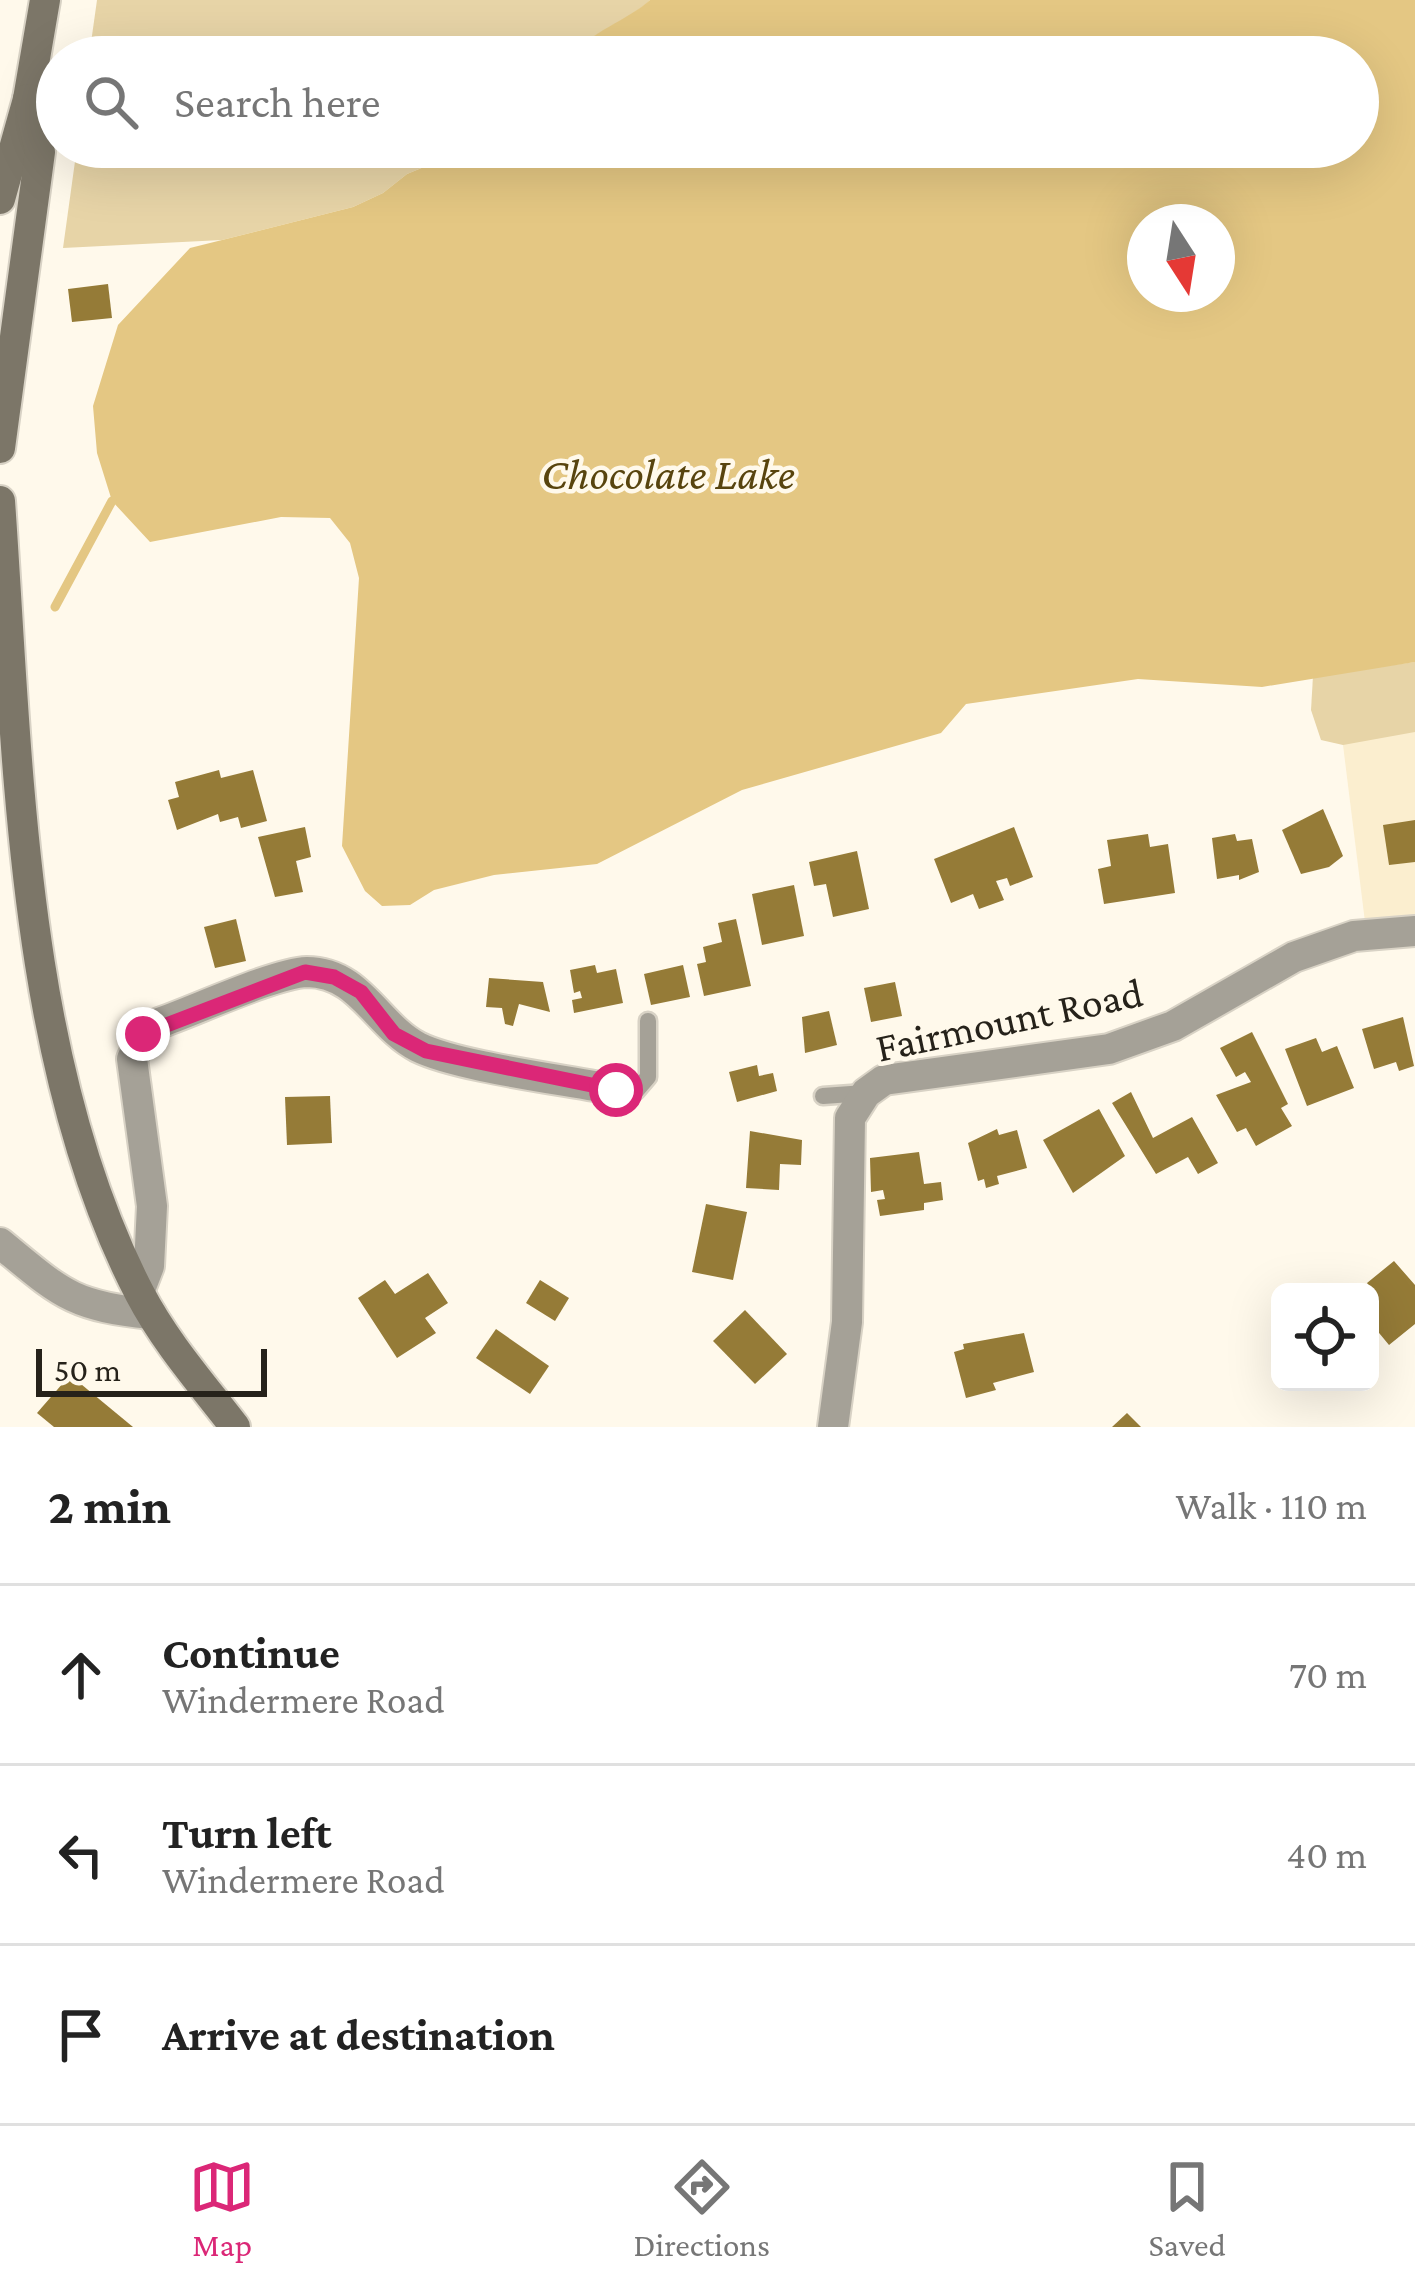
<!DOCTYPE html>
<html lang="en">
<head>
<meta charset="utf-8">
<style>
	:root { --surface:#fff; --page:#f2f2f2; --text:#222; --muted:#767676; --line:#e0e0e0; --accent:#db2777 }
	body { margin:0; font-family:"Crimson Pro",serif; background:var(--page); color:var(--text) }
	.controls { position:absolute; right:36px; bottom:36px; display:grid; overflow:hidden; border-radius:18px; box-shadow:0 12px 48px #0002 }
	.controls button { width:108px; height:108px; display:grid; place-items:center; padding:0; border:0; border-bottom:3px solid var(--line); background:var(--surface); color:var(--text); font:60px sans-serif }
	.compass { position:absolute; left:1127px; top:204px; width:108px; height:108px; border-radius:50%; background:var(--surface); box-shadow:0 12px 48px #0002; rotate:168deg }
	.scale { position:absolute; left:36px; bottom:30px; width:231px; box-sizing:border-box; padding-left:12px; border:6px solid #26221a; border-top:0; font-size:33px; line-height:42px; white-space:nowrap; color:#26221a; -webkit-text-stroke:9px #fff9eb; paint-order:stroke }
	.stop { position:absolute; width:36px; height:36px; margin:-27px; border:9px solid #db2777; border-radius:50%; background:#fff }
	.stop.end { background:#db2777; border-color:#fff; box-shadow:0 3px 12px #0008 }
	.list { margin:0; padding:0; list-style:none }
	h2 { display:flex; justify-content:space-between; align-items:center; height:156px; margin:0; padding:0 48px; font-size:51px }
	h2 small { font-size:39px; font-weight:400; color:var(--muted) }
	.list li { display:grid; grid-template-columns:78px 1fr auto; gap:36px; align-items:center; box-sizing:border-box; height:180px; padding:0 48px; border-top:3px solid var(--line) }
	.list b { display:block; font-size:45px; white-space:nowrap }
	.list p { margin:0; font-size:39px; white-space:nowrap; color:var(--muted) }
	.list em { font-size:39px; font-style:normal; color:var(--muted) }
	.icon { flex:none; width:66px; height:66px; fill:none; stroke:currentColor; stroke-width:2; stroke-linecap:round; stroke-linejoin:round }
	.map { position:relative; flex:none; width:1415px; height:1427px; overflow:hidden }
	.search { position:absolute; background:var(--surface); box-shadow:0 12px 48px #0002; left:36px; right:36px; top:36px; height:132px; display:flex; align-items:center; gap:30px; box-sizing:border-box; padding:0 42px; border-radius:66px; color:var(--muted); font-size:45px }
	.sheet { height:696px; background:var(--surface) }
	nav { display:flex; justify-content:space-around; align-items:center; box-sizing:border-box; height:168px; border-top:3px solid var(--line); background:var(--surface); font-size:33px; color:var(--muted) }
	nav a { display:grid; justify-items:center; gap:6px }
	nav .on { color:var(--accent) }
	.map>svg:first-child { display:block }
</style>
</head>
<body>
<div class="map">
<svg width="1415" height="1427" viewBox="0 0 1415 1427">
	<rect width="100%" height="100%" fill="#fff9eb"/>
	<!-- built -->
	<path fill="#fbeecf" d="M1415,662V918L1365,922L1343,745L1313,676Z"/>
	<!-- green -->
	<g fill="#e7d4a7">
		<path d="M97,0H650C627,23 590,31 572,57H89Z"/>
		<path d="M77,147H472L407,174L383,193L353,207L222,240L63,248Z"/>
		<path d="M1415,662V732L1343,745L1321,740L1311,710L1313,676Z"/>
	</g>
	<!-- water -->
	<path fill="#e4c783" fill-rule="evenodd" d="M650,0H1415V662L1262,687L1138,679L966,704L941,733L742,790L597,864L494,875L434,890L410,905L382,906L365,891L342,846L359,578L350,543L330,518L281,517L150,542L112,501L97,453L93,406L118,325L190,248L353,207L383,193L407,174L472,147H1358V57H572C590,31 627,21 650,0ZM1145,222H1217V294H1145Z"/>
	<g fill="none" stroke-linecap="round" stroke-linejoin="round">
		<!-- stream -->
		<path stroke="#e4c783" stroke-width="9" d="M55,607L112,501"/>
	</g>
	<!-- building -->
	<g fill="#957b37">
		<path d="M174,48L218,54V57H173Z"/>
		<path d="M108,284L112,318L72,322L68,289Z"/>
		<path d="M219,770L221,778L253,770L267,821L241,828L238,817L220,822L218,814L177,830L168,800L179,797L175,782Z"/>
		<path d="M1323,809L1343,856L1329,867L1301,874L1282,830Z"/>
		<path d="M1415,820V862L1389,865L1383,825Z"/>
		<path d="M305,827L311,857L296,861L303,892L275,897L258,837Z"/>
		<path d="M1014,827L1033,877L1010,886L1007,878L996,881L1004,900L979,909L973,894L951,903L934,859Z"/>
		<path d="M1148,834L1150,847L1168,844L1175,893L1104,904L1098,869L1111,866L1107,840Z"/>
		<path d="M1235,834L1237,841L1252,839L1259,872L1239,880V875L1217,879L1212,838Z"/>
		<path d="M857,851L869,909L833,917L826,884L814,886L809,862Z"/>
		<path d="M794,885L804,936L762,945L752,894Z"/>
		<path d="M236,919L246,961L215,968L204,927Z"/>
		<path d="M736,919L751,986L704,996L697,964L706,962L703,947L722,942L718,923Z"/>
		<path d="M595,965L597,973L616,969L623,1003L574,1013L572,1000L582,998L580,991L574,993L570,970Z"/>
		<path d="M683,965L690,997L651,1005L644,974Z"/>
		<path d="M489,978L543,982L550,1012L519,1004L513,1026L505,1024L502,1008L486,1007Z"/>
		<path d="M895,982L902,1016L871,1022L864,988Z"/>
		<path d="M829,1011L837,1045L805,1053L802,1017Z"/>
		<path d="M1403,1017L1414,1066L1399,1071L1396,1062L1374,1069L1362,1029Z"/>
		<path d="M1252,1032L1288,1104L1281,1108L1292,1126L1256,1146L1246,1128L1237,1132L1216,1095L1251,1082L1245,1072L1236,1077L1220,1048Z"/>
		<path d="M1316,1038L1322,1052L1337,1046L1354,1088L1307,1106L1285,1049Z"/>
		<path d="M757,1065L759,1076L773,1073L777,1091L737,1102L729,1072Z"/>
		<path d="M1131,1092L1153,1138L1192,1117L1218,1163L1198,1174L1188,1157L1156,1174L1112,1103Z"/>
		<path d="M330,1096L332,1143L287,1145L285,1097Z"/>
		<path d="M1099,1109L1125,1156L1073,1193L1043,1140Z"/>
		<path d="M997,1129L999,1135L1017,1130L1027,1168L997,1176L999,1184L986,1188L984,1179L978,1181L968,1143Z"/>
		<path d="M750,1131L802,1140L801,1165L780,1164L779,1190L746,1188Z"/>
		<path d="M919,1152L924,1184L941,1182L943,1200L924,1203V1210L880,1216L877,1200L885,1199L883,1190L871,1192L870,1158Z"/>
		<path d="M706,1204L747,1212L733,1280L692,1272Z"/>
		<path d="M1394,1261L1415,1285V1324L1389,1345L1370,1322L1372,1290L1367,1283Z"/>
		<path d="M428,1273L448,1303L425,1318L436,1333L397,1358L358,1298L385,1280L395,1294Z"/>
		<path d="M540,1280L569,1298L555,1321L526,1303Z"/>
		<path d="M745,1310L787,1354L755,1384L713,1341Z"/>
		<path d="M496,1329L549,1366L530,1394L476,1358Z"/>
		<path d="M1024,1333L1034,1372L993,1383L996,1390L966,1398L954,1352L964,1349L963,1344Z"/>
		<path d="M70,1375L133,1427H54L37,1413Z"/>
		<path d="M1127,1413L1141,1427H1112Z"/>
	</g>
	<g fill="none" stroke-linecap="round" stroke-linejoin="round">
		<defs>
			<g id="service">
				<path d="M616,1090L636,1091L648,1077V1021"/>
				<path d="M823,1096L865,1093"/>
			</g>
			<g id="minor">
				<path d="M0,1243C61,1293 71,1306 151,1314"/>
				<path d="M139,1292L149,1266L152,1206L132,1059L143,1034L159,1023C194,1011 275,973 307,972C360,972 377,1026 418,1047C458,1067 567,1080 616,1090"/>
				<path d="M833,1427L847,1322L850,1118L866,1093L884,1080L1109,1049L1173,1026L1294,957L1354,936L1415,931"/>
			</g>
			<g id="secondary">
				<path d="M0,199L28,99L45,0"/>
				<path d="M0,448L40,152L28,99"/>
				<path d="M0,501C18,755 20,1064 140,1294C165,1342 202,1384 235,1427"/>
			</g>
		</defs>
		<!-- service casing -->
		<use href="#service" stroke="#d8d2c5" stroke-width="21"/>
		<!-- minor casing -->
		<use href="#minor" stroke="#d8d2c5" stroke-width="34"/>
		<!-- secondary casing -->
		<use href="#secondary" stroke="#d8d2c5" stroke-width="34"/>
		<!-- service -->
		<use href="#service" stroke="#a5a197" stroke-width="16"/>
		<!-- minor -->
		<use href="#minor" stroke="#a5a197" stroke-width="30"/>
		<!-- secondary -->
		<use href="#secondary" stroke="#7c7668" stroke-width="30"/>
	</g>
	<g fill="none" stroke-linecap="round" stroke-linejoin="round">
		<!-- route -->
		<path stroke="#db2777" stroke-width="15" d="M143,1034L305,972L334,977L361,992L394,1034L426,1051L616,1090"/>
	</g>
	<g text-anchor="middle" stroke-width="9" stroke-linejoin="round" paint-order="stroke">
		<!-- street labels -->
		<g font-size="42" fill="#26221a" stroke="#fff9eb">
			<text transform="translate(1009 1019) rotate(-12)" y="15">Fairmount Road</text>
		</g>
		<!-- water labels -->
		<g font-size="45" font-style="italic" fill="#58440e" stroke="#fff9eb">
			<text x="668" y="489">Chocolate Lake</text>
		</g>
	</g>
</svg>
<div class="controls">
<button><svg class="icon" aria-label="locate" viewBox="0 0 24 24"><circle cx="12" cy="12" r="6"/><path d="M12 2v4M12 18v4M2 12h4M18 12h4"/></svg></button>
</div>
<svg class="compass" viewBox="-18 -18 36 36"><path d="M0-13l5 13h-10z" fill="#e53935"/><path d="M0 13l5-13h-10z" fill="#767676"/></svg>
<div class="scale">50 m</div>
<div class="stop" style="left:616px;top:1090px"></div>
<div class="stop end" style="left:143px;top:1034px"></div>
<div class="search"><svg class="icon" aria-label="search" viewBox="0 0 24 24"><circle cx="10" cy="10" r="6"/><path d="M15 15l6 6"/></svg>Search here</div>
</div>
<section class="sheet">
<h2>2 min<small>Walk · 110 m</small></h2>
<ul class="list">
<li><svg class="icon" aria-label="ahead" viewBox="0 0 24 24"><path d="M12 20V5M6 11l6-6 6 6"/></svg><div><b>Continue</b><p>Windermere Road</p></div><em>70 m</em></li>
<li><svg class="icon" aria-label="left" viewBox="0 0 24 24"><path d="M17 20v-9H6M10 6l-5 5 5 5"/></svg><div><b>Turn left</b><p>Windermere Road</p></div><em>40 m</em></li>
<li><svg class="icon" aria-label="arrive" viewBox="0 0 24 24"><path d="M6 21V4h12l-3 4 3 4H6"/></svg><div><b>Arrive at destination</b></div></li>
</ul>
</section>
<nav>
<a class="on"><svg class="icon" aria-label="map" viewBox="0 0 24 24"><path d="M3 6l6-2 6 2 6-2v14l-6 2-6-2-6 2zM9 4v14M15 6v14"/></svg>Map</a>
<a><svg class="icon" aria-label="directions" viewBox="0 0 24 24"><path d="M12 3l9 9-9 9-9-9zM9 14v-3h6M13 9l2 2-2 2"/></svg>Directions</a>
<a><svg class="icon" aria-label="saved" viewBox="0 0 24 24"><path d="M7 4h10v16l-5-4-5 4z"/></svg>Saved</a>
</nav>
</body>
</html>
